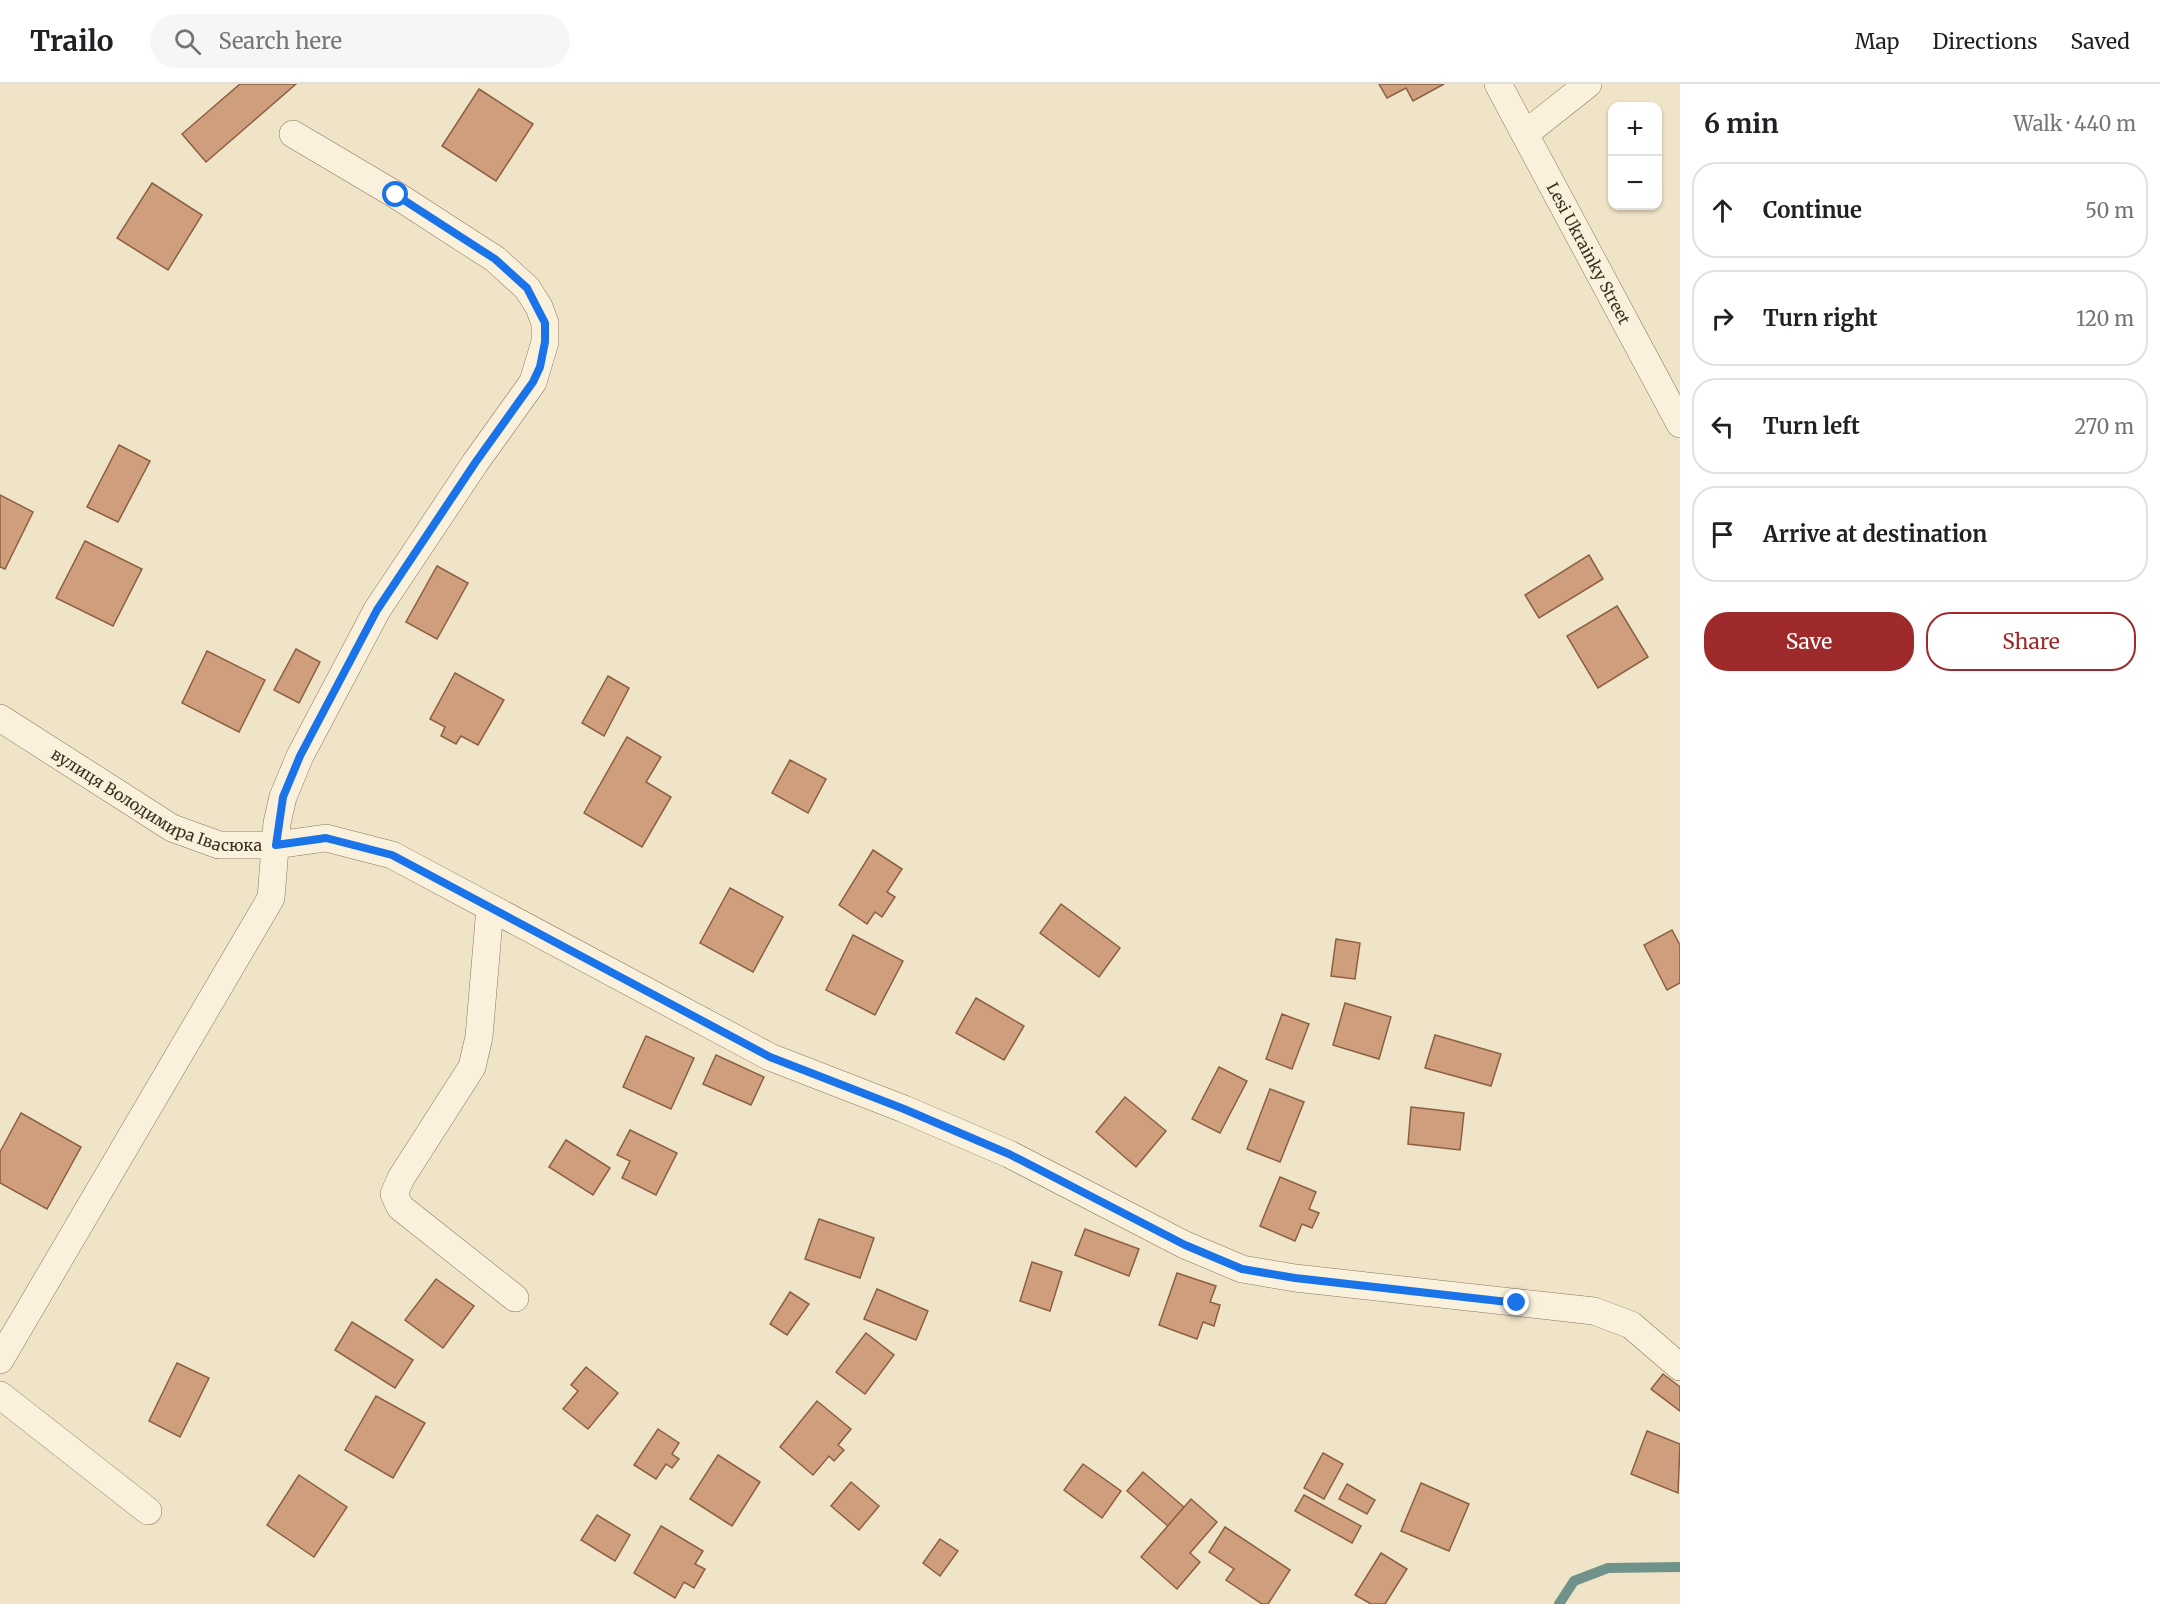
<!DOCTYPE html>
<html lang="en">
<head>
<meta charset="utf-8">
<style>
	:root { --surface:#fff; --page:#f6f6f6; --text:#202124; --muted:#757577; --line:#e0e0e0; --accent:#9e2a2b }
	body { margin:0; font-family:Merriweather,serif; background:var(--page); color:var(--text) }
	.controls { position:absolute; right:18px; top:18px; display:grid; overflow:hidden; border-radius:12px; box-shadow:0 2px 4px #0004 }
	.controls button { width:54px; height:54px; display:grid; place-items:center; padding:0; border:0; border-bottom:2px solid var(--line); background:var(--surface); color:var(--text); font:30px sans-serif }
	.stop { position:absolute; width:18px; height:18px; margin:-14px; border:4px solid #1a73e8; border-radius:50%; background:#fff }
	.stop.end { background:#1a73e8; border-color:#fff; box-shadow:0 2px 6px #0008 }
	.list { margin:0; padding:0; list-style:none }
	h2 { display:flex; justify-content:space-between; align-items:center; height:78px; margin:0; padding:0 24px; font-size:26px }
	h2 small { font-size:20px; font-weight:400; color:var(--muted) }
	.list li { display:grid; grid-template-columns:39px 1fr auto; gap:18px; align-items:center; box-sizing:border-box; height:96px; margin:0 12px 12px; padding:0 12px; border:2px solid var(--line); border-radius:24px }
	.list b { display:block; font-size:22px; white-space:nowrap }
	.list em { font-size:20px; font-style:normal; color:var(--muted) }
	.actions { display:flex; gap:12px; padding:18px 24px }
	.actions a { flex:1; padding:14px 0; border:2px solid var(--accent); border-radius:24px; text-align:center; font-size:21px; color:var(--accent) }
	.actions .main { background:var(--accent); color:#fff }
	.icon { flex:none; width:33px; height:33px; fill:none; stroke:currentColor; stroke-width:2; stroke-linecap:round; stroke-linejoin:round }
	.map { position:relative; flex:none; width:1680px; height:1520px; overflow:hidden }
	header { display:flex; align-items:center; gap:36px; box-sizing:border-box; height:84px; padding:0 30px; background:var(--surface); border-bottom:2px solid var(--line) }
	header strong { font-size:28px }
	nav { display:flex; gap:33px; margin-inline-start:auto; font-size:21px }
	.search { width:420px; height:54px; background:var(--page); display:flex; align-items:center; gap:15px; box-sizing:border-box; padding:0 21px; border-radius:33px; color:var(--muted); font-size:22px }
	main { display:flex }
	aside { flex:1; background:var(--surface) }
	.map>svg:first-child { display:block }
</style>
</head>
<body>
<header>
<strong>Trailo</strong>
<div class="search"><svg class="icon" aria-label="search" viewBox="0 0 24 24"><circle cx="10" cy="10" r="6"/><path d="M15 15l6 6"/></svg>Search here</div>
<nav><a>Map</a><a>Directions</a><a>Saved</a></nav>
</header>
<main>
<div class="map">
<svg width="1680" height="1520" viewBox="0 0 1680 1520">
	<rect width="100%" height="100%" fill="#f0e4c8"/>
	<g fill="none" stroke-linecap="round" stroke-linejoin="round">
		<!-- stream -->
		<path stroke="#6f938a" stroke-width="10" d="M1559,1520L1574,1497L1608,1484L1680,1483"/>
	</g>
	<!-- building -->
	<g fill="#cf9f7d" stroke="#8d5f41" stroke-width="1.5">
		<path d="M240,0H296L206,78L182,50Z"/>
		<path d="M1379,0H1444L1413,17L1406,4L1387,14Z"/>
		<path d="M479,5L533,40L496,97L442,62Z"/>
		<path d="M152,99L202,131L168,186L117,154Z"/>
		<path d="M119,361L150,377L118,438L87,423Z"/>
		<path d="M0,411L33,428L5,485L0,483Z"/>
		<path d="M85,457L142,485L113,542L56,514Z"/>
		<path d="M1589,471L1603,495L1539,534L1525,511Z"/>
		<path d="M437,482L468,499L437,555L406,538Z"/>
		<path d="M1617,522L1648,573L1598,604L1567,552Z"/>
		<path d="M296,565L320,578L299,619L274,606Z"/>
		<path d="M207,567L265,596L239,648L182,619Z"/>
		<path d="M455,589L504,616L478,661L461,652L456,660L441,652L445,643L430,635Z"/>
		<path d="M608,592L629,604L604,652L582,639Z"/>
		<path d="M627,653L661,673L646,698L671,713L642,763L584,729Z"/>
		<path d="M790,676L826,695L808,729L772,709Z"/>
		<path d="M873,766L902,785L887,808L895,813L882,833L875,828L867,840L839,821Z"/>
		<path d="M730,804L783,833L753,888L700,859Z"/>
		<path d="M1061,820L1120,864L1099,893L1040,849Z"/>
		<path d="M1672,846L1680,861V899L1667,906L1644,861Z"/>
		<path d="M853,851L903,877L875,931L826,906Z"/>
		<path d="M1336,855L1360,859L1355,895L1331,892Z"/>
		<path d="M976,914L1024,942L1004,976L956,949Z"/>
		<path d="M1345,919L1391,933L1379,975L1333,961Z"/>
		<path d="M1282,930L1309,940L1292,985L1266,975Z"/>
		<path d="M1435,951L1501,970L1491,1002L1425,984Z"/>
		<path d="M646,952L694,974L671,1025L623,1003Z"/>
		<path d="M716,971L764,993L751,1021L703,1000Z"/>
		<path d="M1219,983L1247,997L1220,1049L1192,1035Z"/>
		<path d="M1270,1005L1304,1018L1280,1078L1247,1065Z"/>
		<path d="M1125,1013L1166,1047L1136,1083L1096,1048Z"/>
		<path d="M1411,1023L1464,1029L1460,1066L1408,1060Z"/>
		<path d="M21,1029L81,1063L47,1125L0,1099V1068Z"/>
		<path d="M630,1046L677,1069L656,1111L622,1094L630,1077L617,1071Z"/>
		<path d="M566,1056L610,1084L593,1111L549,1083Z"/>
		<path d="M1280,1093L1316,1108L1309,1125L1319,1129L1312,1144L1302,1140L1295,1157L1260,1142Z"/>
		<path d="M819,1135L874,1154L860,1194L805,1175Z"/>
		<path d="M1085,1145L1139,1165L1129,1192L1075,1171Z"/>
		<path d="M1032,1178L1062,1188L1050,1227L1020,1217Z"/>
		<path d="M1177,1189L1216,1202L1210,1218L1220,1221L1214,1242L1203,1238L1197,1255L1159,1241Z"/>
		<path d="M436,1195L474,1222L443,1264L405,1236Z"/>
		<path d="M877,1205L928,1227L916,1256L864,1235Z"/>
		<path d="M790,1208L809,1220L787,1251L770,1240Z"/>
		<path d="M352,1238L413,1276L395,1304L335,1266Z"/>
		<path d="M866,1249L894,1271L865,1310L836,1288Z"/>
		<path d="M177,1279L209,1294L180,1353L149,1337Z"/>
		<path d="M586,1283L618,1309L588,1345L563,1325L578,1307L571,1301Z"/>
		<path d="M1663,1290L1680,1303V1327L1651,1305Z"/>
		<path d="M376,1312L425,1339L393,1394L345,1366Z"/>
		<path d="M817,1317L851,1345L838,1361L844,1366L834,1377L829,1372L813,1391L780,1363Z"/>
		<path d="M658,1345L679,1359L672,1370L679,1375L672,1384L666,1380L656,1395L634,1381Z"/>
		<path d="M1647,1347L1680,1360L1678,1409L1631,1390Z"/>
		<path d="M1323,1369L1343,1380L1324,1415L1304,1404Z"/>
		<path d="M718,1371L760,1398L732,1442L690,1415Z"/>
		<path d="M1083,1380L1121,1407L1102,1434L1064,1406Z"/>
		<path d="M1143,1388L1184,1423L1168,1442L1127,1407Z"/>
		<path d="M299,1391L347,1423L314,1473L267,1441Z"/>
		<path d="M851,1398L879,1422L859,1446L831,1422Z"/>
		<path d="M1421,1399L1469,1420L1449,1467L1401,1447Z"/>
		<path d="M1347,1400L1375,1416L1367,1430L1339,1415Z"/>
		<path d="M1304,1411L1361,1442L1352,1459L1295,1427Z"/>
		<path d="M1191,1415L1217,1438L1190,1469L1200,1478L1177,1505L1141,1473Z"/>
		<path d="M597,1431L630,1451L615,1477L581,1456Z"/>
		<path d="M661,1442L703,1467L695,1480L705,1485L694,1504L684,1498L675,1514L634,1489Z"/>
		<path d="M1225,1443L1290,1486L1268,1520H1262L1226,1496L1234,1485L1209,1468Z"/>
		<path d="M940,1455L958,1467L940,1492L923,1479Z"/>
		<path d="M1381,1469L1407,1485L1385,1520H1371L1355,1511Z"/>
	</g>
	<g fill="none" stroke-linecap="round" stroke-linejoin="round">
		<defs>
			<g id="minor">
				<path id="s1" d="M1498,0L1680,340"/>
				<path d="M1525,50L1588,0"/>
				<path id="s2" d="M0,634L172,744L219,761H276L326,754L392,771L770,973L904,1025L1009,1070L1185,1161L1242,1185L1295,1194L1594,1227L1631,1241L1680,1283"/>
				<path d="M490,824L479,953L472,983L401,1094L394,1110L400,1123L515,1214"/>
				<path d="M0,1276L271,814L277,739L283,713L300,672L377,526L475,379L533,298L545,258V239L539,223L527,204L495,175L396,111L293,50"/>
				<path d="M0,1311L148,1427"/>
			</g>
		</defs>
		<!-- minor casing -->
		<use href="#minor" stroke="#8d765c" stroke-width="28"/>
		<!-- minor -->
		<use href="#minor" stroke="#faf1dc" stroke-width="27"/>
	</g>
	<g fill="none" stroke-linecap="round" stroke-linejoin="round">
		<!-- route -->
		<path stroke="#1a73e8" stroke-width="8" d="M396,111L495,175L527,204L545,239V258L540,283L533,298L475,379L377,526L300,672L283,713L276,761L326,754L392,771L770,973L904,1025L1009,1070L1185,1161L1242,1185L1295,1194L1517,1219"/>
	</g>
	<g text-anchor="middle" stroke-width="5" stroke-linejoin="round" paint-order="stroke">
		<!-- street labels -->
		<g font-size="16" fill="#3d2e20" stroke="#f7eed8">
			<text dy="6" stroke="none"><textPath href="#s1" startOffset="192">Lesi Ukrainky Street</textPath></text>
			<text dy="6" stroke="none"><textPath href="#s2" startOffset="180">вулиця Володимира Івасюка</textPath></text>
		</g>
	</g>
</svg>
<div class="controls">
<button>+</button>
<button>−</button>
</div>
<div class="stop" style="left:396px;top:111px"></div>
<div class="stop end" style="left:1517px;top:1219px"></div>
</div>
<aside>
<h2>6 min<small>Walk · 440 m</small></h2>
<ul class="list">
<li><svg class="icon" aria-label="ahead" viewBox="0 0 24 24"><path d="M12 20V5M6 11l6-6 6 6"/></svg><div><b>Continue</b></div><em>50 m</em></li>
<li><svg class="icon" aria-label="right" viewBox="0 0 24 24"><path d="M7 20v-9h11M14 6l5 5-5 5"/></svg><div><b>Turn right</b></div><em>120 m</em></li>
<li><svg class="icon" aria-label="left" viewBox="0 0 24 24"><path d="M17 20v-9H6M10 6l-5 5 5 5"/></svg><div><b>Turn left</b></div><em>270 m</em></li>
<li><svg class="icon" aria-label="arrive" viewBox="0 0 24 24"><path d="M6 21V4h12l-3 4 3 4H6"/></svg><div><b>Arrive at destination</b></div></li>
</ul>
<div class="actions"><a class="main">Save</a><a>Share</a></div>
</aside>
</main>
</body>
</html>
